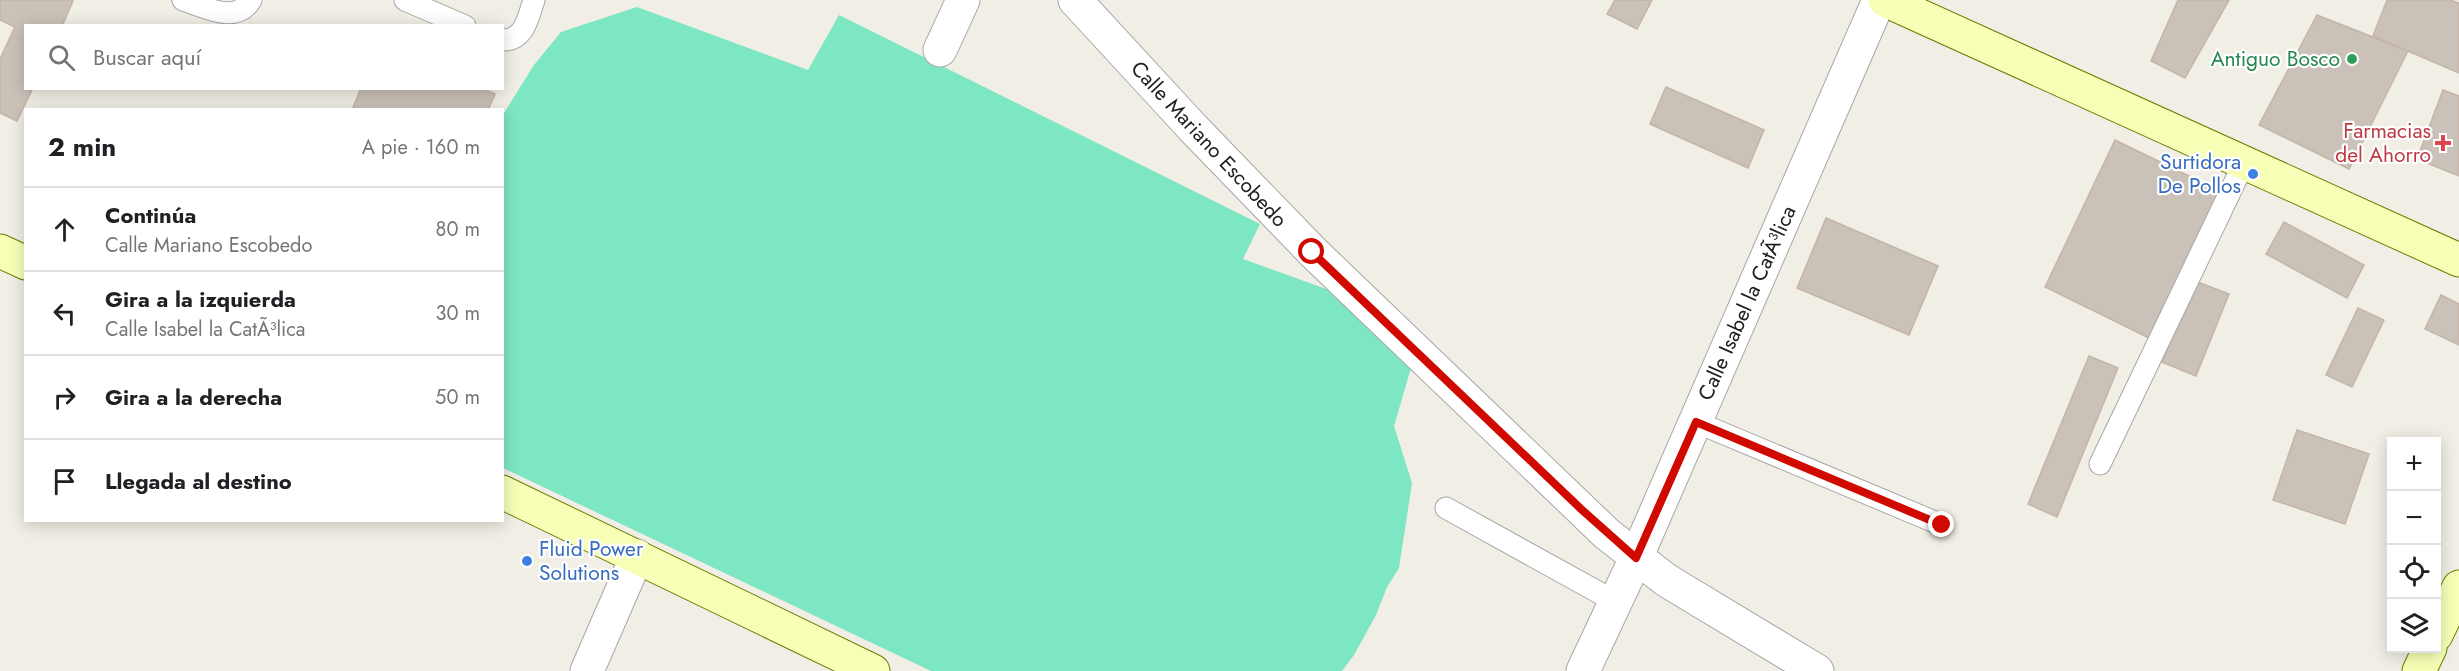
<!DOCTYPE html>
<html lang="es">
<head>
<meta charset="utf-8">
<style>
	:root { --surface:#fff; --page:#f6f6f6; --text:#202124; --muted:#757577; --line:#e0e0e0 }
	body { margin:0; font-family:Jost,sans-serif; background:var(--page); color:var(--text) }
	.controls { position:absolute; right:18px; bottom:18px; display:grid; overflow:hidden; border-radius:0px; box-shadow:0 3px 15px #0003 }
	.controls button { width:54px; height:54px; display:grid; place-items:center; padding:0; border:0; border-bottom:2px solid var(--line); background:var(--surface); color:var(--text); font:30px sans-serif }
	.stop { position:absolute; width:18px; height:18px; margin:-14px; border:4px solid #d00a00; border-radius:50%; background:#fff }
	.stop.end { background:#d00a00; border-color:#fff; box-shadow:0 2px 6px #0008 }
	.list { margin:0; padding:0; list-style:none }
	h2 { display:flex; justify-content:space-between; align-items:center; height:78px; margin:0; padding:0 24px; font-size:26px }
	h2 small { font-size:20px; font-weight:400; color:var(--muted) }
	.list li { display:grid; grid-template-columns:39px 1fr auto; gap:18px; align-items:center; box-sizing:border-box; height:84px; padding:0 24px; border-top:2px solid var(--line) }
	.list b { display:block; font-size:22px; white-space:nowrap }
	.list p { margin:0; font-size:20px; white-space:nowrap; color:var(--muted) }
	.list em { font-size:20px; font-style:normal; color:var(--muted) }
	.icon { flex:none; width:33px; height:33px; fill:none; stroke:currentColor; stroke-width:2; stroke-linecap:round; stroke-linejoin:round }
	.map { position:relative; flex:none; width:2459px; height:671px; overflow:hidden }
	.search { position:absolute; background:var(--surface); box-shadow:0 3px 15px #0003; left:24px; top:24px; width:480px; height:66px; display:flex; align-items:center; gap:15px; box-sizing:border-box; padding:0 21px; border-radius:0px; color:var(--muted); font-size:22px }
	.panel { position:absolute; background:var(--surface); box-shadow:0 3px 15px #0003; left:24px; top:108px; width:480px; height:414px; border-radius:0px }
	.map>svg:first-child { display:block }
</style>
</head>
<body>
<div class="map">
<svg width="2459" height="671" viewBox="0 0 2459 671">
	<rect width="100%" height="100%" fill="#f1eee5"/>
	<!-- pitch -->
	<path fill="#7de6c3" d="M637,7L808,70L839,15L1260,224L1243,259L1340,294L1411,368L1394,426L1412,483L1399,568L1387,587L1376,615L1354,655L1342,671H931L503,468L502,116L534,65L561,32Z"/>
	<!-- building -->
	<g fill="#cac1b8" stroke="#c4b5a6" stroke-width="1.5">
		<path d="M72,0L73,1L62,26H26V88H33L17,121L0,113V59L15,27L0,20V0Z"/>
		<path d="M1615,0H1652L1637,29L1607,14Z"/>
		<path d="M2178,0H2229L2185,78L2151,61Z"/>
		<path d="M2387,0H2450L2459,3V73L2373,36Z"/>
		<path d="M2317,15L2408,51L2349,169L2259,125Z"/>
		<path d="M1666,87L1764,130L1748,168L1650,124Z"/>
		<path d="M361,88H482L495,94L488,110H352Z"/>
		<path d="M2443,90L2459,96V176L2417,159Z"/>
		<path d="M2115,140L2220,191L2149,338L2045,287Z"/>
		<path d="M1826,218L1938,266L1909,335L1797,288Z"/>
		<path d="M2284,222L2364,265L2347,298L2266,254Z"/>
		<path d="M2195,281L2229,294L2196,376L2162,362Z"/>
		<path d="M2441,295L2459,304V345L2425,329Z"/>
		<path d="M2358,308L2384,320L2352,387L2326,375Z"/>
		<path d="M2089,356L2118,368L2057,517L2028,504Z"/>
		<path d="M2297,430L2369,454L2345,524L2273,500Z"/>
	</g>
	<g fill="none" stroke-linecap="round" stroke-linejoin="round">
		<defs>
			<g id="lane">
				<path d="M183,0C205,7 236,25 251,0"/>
				<path d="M405,0L465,26"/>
				<path d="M502,40C525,41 528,17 534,0"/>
				<path d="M1696,422L1942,525"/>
				<path d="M2100,464L2244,163"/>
				<path d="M1446,508L1616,602"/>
			</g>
			<g id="street">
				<path d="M1075,0L1193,128L1313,252L1607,534L1666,580L1817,671"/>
				<path d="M940,50L963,0"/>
				<path d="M587,671L637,556"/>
				<path d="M1583,671L1636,558L1879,0"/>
			</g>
			<g id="secondary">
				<path d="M1885,0L2459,260"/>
				<path d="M0,251L26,263"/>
				<path d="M502,492L873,671"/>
				<path d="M2436,635L2459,587"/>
				<path d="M2419,671L2430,648"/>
			</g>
		</defs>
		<!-- lane casing -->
		<use href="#lane" stroke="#a7a7a7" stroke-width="23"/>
		<!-- street casing -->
		<use href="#street" stroke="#a7a7a7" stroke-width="35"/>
		<!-- secondary casing -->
		<use href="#secondary" stroke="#6a7e00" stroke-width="35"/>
		<!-- lane -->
		<use href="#lane" stroke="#fff" stroke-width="21"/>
		<!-- street -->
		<use href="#street" stroke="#fff" stroke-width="33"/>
		<!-- secondary -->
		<use href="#secondary" stroke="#f7ffb6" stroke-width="33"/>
	</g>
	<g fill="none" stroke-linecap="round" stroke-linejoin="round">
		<!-- route -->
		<path stroke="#d00a00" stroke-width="8" d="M1312,252L1581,509L1636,558L1696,422L1942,525"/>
	</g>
	<!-- markers -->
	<circle fill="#2e9e5b" stroke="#fff" stroke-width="2" cx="2352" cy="59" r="6"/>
	<path fill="#e0444e" stroke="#fff" stroke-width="2" d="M2440 134h6v6h6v6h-6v6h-6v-6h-6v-6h6z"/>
	<g fill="#3f7fe0" stroke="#fff" stroke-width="2">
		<circle cx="2253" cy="174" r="6"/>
		<circle cx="527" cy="561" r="6"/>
	</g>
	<g text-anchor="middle" stroke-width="4.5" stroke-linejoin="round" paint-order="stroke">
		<!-- leisure labels -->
		<g font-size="21" fill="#27864d" stroke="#fff" text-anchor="end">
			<text x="2340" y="66">Antiguo Bosco</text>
		</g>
		<!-- health labels -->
		<g font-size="21" fill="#be3a42" stroke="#fff" text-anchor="end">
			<text x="2431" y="138">Farmacias<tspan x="2431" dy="24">del Ahorro</tspan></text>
		</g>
		<!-- street labels -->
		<g font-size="21" fill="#202020" stroke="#fff">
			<text transform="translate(1209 144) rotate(47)" y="7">Calle Mariano Escobedo</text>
			<text transform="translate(1747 303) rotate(-66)" y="7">Calle Isabel la CatÃ³lica</text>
		</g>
		<!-- shop labels -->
		<g font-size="21" fill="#366cbe" stroke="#fff" text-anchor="end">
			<text x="2241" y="169">Surtidora<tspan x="2241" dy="24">De Pollos</tspan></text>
			<text x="539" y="556" text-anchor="start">Fluid Power<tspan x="539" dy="24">Solutions</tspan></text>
		</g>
	</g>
</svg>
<div class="controls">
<button>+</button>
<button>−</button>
<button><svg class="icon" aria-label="locate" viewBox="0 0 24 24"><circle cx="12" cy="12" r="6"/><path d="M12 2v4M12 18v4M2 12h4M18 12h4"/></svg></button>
<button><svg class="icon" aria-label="layers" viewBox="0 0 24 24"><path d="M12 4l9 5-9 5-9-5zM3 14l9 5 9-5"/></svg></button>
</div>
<div class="stop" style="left:1312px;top:252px"></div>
<div class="stop end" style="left:1942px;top:525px"></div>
<div class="search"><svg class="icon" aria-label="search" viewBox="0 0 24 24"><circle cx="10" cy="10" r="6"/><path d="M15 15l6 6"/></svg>Buscar aquí</div>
<section class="panel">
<h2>2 min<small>A pie · 160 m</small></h2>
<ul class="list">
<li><svg class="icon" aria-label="ahead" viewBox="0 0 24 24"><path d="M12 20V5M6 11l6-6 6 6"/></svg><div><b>Continúa</b><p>Calle Mariano Escobedo</p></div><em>80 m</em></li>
<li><svg class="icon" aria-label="left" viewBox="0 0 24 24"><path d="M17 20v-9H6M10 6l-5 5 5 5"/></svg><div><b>Gira a la izquierda</b><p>Calle Isabel la CatÃ³lica</p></div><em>30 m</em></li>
<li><svg class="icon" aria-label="right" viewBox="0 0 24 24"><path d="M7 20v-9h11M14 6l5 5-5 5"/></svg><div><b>Gira a la derecha</b></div><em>50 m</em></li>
<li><svg class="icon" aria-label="arrive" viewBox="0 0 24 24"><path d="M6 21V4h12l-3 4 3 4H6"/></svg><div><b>Llegada al destino</b></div></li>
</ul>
</section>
</div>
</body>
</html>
